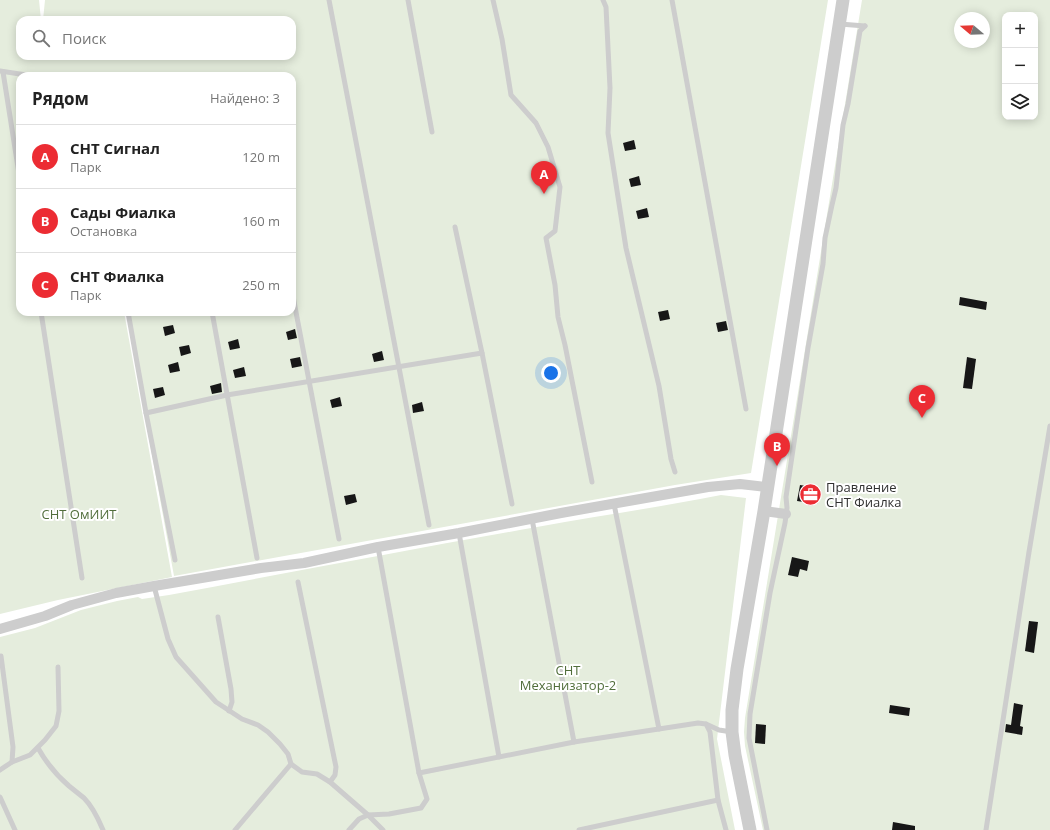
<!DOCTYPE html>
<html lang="ru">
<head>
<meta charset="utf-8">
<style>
	:root { --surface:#fff; --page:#f6f6f6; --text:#222; --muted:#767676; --line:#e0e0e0; --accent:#ec2c33 }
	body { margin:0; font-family:"Open Sans",sans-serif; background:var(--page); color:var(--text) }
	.controls { position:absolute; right:12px; top:12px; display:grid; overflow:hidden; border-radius:8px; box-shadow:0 2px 10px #0003 }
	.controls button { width:36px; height:36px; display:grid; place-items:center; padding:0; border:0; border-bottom:1px solid var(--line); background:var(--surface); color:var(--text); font:20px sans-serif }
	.compass { position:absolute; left:954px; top:12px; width:36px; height:36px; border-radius:50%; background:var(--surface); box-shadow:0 2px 10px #0003; rotate:289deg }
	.you { position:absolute; left:551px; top:373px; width:14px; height:14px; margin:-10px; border:3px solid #fff; border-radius:50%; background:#1a73e8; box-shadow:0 0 0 6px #1a73e833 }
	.badge { display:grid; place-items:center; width:26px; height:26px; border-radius:50%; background:var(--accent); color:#fff; font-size:13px; font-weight:700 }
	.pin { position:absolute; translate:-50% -33px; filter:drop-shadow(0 1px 2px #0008) }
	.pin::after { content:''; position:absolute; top:21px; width:14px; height:12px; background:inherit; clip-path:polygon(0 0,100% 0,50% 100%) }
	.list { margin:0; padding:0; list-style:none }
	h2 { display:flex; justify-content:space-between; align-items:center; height:52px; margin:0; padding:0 16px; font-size:17px }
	h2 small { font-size:13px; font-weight:400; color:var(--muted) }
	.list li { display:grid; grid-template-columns:26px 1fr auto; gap:12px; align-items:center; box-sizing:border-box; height:64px; padding:0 16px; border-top:1px solid var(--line) }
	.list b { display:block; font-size:15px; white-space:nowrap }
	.list p { margin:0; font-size:13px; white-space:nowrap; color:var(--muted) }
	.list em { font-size:13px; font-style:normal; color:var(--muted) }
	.icon { flex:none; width:22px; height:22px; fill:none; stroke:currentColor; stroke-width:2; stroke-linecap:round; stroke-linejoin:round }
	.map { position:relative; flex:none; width:1050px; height:830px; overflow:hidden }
	.search { position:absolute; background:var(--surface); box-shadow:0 2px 10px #0003; left:16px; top:16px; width:280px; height:44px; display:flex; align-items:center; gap:10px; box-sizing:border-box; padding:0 14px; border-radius:12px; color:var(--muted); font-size:15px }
	.panel { position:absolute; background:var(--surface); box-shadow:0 2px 10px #0003; left:16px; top:72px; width:280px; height:244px; border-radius:12px }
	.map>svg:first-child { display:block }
</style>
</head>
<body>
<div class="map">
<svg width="1050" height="830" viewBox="0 0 1050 830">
	<rect width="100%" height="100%" fill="#fff"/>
	<!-- green -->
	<g fill="#e5eddd" fill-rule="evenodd">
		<path d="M0,0H39L41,20H20V56H292V20H43L45,0H828L751,473L675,485L174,576L126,312H292V76H20V312H124L172,577L58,600L0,614Z"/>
		<path d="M862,0H1050V830H763L745,746L744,732L745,718ZM1005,15H1035V117H1005ZM960,18H984V42H960Z"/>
		<path d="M721,495L746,498L717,739L735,830H0V637L35,628L81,610L117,601L138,597L142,599L169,595C291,572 414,549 537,527C598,516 660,507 721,495Z"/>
	</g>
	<!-- building -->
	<g fill="#171717">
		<path d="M634,140L636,149L625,151L623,143Z"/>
		<path d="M639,176L641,185L631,187L629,179Z"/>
		<path d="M647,208L649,217L638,219L636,211Z"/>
		<path d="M960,297L987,302L986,310L959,305Z"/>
		<path d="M668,310L670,319L660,321L658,312Z"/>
		<path d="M726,321L728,330L718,332L716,323Z"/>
		<path d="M173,325L175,333L165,336L163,327Z"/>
		<path d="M295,329L297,338L288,340L286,332Z"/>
		<path d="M238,339L240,348L230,350L228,342Z"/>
		<path d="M189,345L191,353L181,356L179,347Z"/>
		<path d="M382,351L384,360L374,362L372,354Z"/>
		<path d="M300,357L302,366L292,368L290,359Z"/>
		<path d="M967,357L976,359L972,389L963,388Z"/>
		<path d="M178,362L180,371L170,373L168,365Z"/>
		<path d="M244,367L246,376L235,378L233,370Z"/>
		<path d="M221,383L222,392L212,394L210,386Z"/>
		<path d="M163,387L165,395L155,398L153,389Z"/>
		<path d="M340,397L342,406L332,408L330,400Z"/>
		<path d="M422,402L424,411L413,413L412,405Z"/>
		<path d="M800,485L819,488L817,504L797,501Z"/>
		<path d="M355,494L357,502L346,505L344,496Z"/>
		<path d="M792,557L809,561L807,571L800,569L798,577L788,575Z"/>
		<path d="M1029,621L1038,622L1034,653L1025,651Z"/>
		<path d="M1014,703L1023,705L1020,726L1023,727L1022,735L1005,732L1006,724L1011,725Z"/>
		<path d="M890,705L910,708L909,716L889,713Z"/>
		<path d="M756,724L766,725L765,744L755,743Z"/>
		<path d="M893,822L915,826V830H892Z"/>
	</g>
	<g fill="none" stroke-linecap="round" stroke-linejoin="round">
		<!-- service -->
		<g stroke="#cdcdcd" stroke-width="5">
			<path d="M329,0L429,525"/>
			<path d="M408,0L432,132"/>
			<path d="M493,0L502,39L511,95L536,123L548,147L560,187L555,231L546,238L555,285L558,317L565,345L592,482"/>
			<path d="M603,0L606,7L610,88L608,133L626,248L659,386L671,459L675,472"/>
			<path d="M672,0L746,409"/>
			<path d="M840,24L865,26"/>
			<path d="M0,71L33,76"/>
			<path d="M3,72L20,180"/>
			<path d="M455,227L482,353L512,504"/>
			<path d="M292,291L339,539"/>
			<path d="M41,312L82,578"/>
			<path d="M128,312L146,413L175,560"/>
			<path d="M212,312L257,558"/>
			<path d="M146,413L227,395L482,353"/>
			<path d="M614,504L659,729"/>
			<path d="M532,519L574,742"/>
			<path d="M459,533L499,757"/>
			<path d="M378,547L419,773"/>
			<path d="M298,582L336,767L335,775L330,782"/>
			<path d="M154,586L168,639L176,657L216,702L242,719L258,725L268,732L280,744L288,754L291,764"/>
			<path d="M218,617L231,689L232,702L229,711"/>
			<path d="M1,656L13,747L12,762"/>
			<path d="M706,724L719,730L732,732"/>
			<path d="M38,748C47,764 55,774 69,786C74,790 79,794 84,798C93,807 98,818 103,830"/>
			<path d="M0,770L12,762L30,755L45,740L56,726L59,711L58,667"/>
			<path d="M0,797L15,830"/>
			<path d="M235,830L291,764L302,772L317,774L330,782L368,815L383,830"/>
			<path d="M349,830L359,819L368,815L389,814L421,808L427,799L419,773L574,742L698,723L706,724L710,732L718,800L726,830"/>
			<path d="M579,830L718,800"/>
			<path d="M767,830L749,738L750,714L770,593L785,523L787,508L786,497L808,348L823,264L825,238L832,205L836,188L843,125L848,104L860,31L865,26"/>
			<path d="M986,830L1029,552L1050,426"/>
		</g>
		<!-- minor -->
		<g stroke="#cdcdcd" stroke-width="10">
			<path d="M764,511L786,514"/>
			<path d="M0,629L45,616L72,605L116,593L154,586L261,568L304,563L378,547L459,533L561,513L708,487L740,484L767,487"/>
		</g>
		<!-- tertiary -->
		<path stroke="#cdcdcd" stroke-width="13" d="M750,830L735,755L732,732V710L737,669L764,511L843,0"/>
	</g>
	<!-- icons -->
	<defs>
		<symbol id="office-disc" viewBox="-11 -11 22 22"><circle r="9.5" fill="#ec2c33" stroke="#fff"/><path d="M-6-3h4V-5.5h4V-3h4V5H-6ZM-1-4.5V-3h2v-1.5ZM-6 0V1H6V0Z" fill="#fff"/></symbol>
	</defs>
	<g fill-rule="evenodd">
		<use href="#office-disc" x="798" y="482" width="25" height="25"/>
	</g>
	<g text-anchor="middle" stroke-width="4" stroke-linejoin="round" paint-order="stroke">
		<!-- poi labels -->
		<g font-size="13" fill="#303030" stroke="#fff" text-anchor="start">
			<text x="826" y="492">Правление<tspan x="826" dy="15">СНТ Фиалка</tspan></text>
		</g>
		<!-- park labels -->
		<g font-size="13" fill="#516e3b" stroke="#fff">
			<text x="79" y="519">СНТ ОмИИТ</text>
			<text x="568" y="675">СНТ<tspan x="568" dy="15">Механизатор-2</tspan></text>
		</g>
	</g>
</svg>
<div class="controls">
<button>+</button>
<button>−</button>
<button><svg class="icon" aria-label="layers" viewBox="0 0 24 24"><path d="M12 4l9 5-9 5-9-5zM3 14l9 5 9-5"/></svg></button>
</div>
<svg class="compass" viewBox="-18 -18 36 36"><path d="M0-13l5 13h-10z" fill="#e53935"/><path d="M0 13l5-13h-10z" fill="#767676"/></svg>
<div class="you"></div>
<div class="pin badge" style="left:544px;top:194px">A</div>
<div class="pin badge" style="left:777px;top:466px">B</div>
<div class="pin badge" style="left:922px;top:418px">C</div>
<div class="search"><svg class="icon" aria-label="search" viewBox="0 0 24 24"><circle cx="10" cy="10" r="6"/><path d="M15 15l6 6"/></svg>Поиск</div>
<section class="panel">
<h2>Рядом<small>Найдено: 3</small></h2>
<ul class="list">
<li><span class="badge">A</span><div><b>СНТ Сигнал</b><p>Парк</p></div><em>120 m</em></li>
<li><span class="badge">B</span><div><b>Сады Фиалка</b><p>Остановка</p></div><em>160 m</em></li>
<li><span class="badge">C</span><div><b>СНТ Фиалка</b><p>Парк</p></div><em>250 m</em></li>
</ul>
</section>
</div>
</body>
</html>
